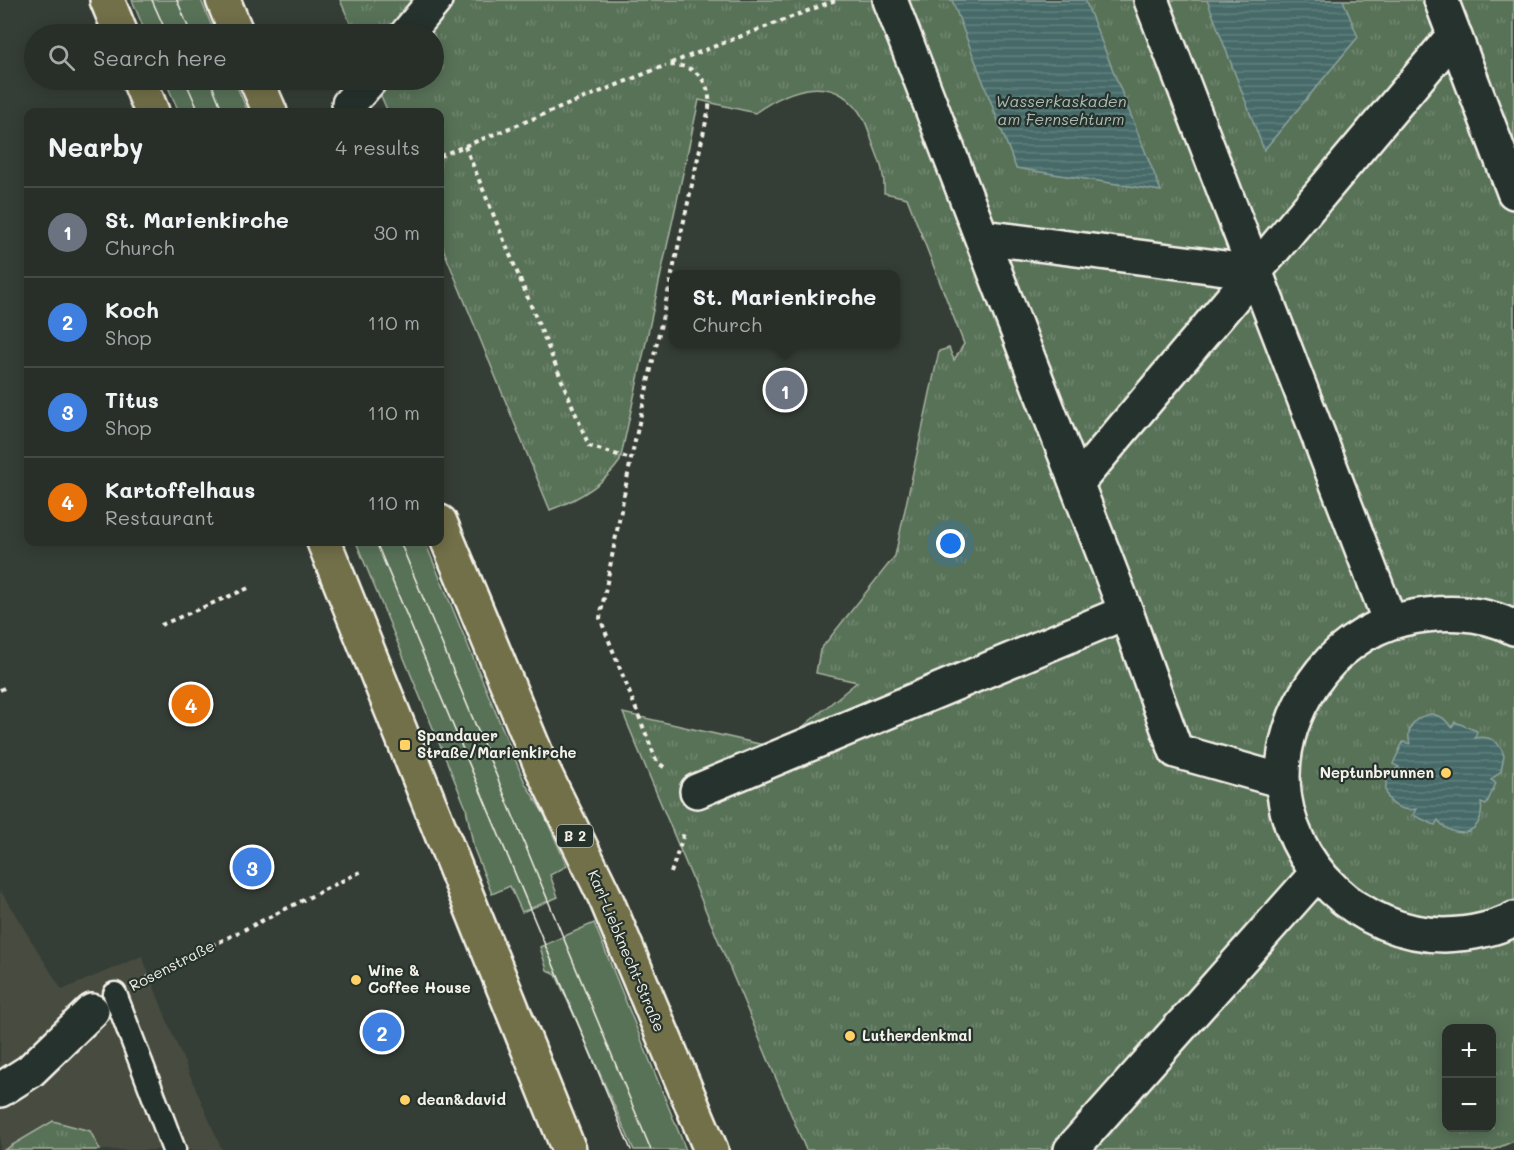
<!DOCTYPE html>
<html lang="en">
<head>
<meta charset="utf-8">
<style>
	:root { --surface:#282e28; --page:#303630; --text:#f1f3f6; --muted:#a5a8a8; --line:#444a45; --accent:#8abfa5 }
	body { margin:0; font-family:Mali,sans-serif; background:var(--page); color:var(--text) }
	.controls { position:absolute; right:18px; bottom:18px; display:grid; overflow:hidden; border-radius:12px; box-shadow:0 3px 15px #0003 }
	.controls button { width:54px; height:54px; display:grid; place-items:center; padding:0; border:0; border-bottom:2px solid var(--line); background:var(--surface); color:var(--text); font:30px sans-serif }
	.you { position:absolute; left:951px; top:544px; width:21px; height:21px; margin:-15px; border:4px solid #fff; border-radius:50%; background:#1a73e8; box-shadow:0 0 0 9px #1a73e833 }
	.badge { display:grid; place-items:center; width:39px; height:39px; border-radius:50%; background:var(--accent); color:#fff; font-size:20px; font-weight:700 }
	.pin { position:absolute; translate:-50% -50%; border:3px solid #fff; box-shadow:0 2px 6px #0006 }
	.popup { position:absolute; left:669px; top:270px; width:231px; height:78px; box-sizing:border-box; display:grid; place-content:center; border-radius:12px; background:var(--surface); filter:drop-shadow(0 2px 4px #0005); font-size:20px; white-space:nowrap; color:var(--muted) }
	.popup b { font-size:22px; color:var(--text) }
	.popup::after { content:''; position:absolute; left:50%; top:100%; margin-left:-12px; border:12px solid transparent; border-top-color:var(--surface) }
	.list { margin:0; padding:0; list-style:none }
	h2 { display:flex; justify-content:space-between; align-items:center; height:78px; margin:0; padding:0 24px; font-size:26px }
	h2 small { font-size:20px; font-weight:400; color:var(--muted) }
	.list li { display:grid; grid-template-columns:39px 1fr auto; gap:18px; align-items:center; box-sizing:border-box; height:90px; padding:0 24px; border-top:2px solid var(--line) }
	.list b { display:block; font-size:22px; white-space:nowrap }
	.list p { margin:0; font-size:20px; white-space:nowrap; color:var(--muted) }
	.list em { font-size:20px; font-style:normal; color:var(--muted) }
	.icon { flex:none; width:33px; height:33px; fill:none; stroke:currentColor; stroke-width:2; stroke-linecap:round; stroke-linejoin:round }
	.map { position:relative; flex:none; width:1514px; height:1150px; overflow:hidden }
	.search { position:absolute; background:var(--surface); box-shadow:0 3px 15px #0003; left:24px; top:24px; width:420px; height:66px; display:flex; align-items:center; gap:15px; box-sizing:border-box; padding:0 21px; border-radius:33px; color:var(--muted); font-size:22px }
	.panel { position:absolute; background:var(--surface); box-shadow:0 3px 15px #0003; left:24px; top:108px; width:420px; height:438px; border-radius:12px }
	.map>svg:first-child { display:block }
</style>
</head>
<body>
<div class="map">
<svg width="1514" height="1150" viewBox="0 0 1514 1150">
	<defs>
		<pattern id="park-tufts" width="24" height="20" patternUnits="userSpaceOnUse" patternTransform="scale(1.5)"><rect width="24" height="20" fill="#597258"/><path d="M3 7l-1-3M5 7V3M7 7l1-3M15 17l-1-3M17 17v-4M19 17l1-3" fill="none" stroke="#718770"/></pattern>
		<pattern id="water-rules" width="6" height="5" patternUnits="userSpaceOnUse" patternTransform="scale(1.5)"><rect width="6" height="5" fill="#466b69"/><path d="M0 2.5h6" fill="none" stroke="#61817e"/></pattern>
	</defs>
	<rect width="100%" height="100%" fill="#353e36"/>
	<filter id="ink" filterUnits="userSpaceOnUse"><feTurbulence type="fractalNoise" baseFrequency=".0167" numOctaves="2"/><feDisplacementMap in="SourceGraphic" scale="12" xChannelSelector="R" yChannelSelector="G"/><feConvolveMatrix kernelMatrix="1 2 1 2 8 2 1 2 1" color-interpolation-filters="sRGB"/></filter>
	<g filter="url(#ink)">
		<!-- built -->
		<path fill="#474b40" d="M0,890L62,990L142,956L172,1033L222,1150H0Z"/>
		<!-- grass -->
		<g fill="#597258" stroke="#a6b2a0" stroke-width="1.5">
			<path d="M132,0H201L215,34H146Z"/>
			<path d="M165,80H234L248,112H179Z"/>
			<path d="M356,542H425L525,783L544,814L567,866L550,875L558,897L522,912L510,886L492,894L474,849L466,808Z"/>
			<path d="M594,923L686,1150H634L556,975L547,970L540,947Z"/>
		</g>
		<!-- park -->
		<g fill="url(#park-tufts)" stroke="#a6b2a0" stroke-width="1.5" fill-rule="evenodd">
			<path d="M340,0H1514V1141L1493,1150H806L623,713L777,748L857,682L816,673L820,650L895,556L939,351L949,348L954,360L964,344L907,198L884,193C885,173 880,162 873,144C870,136 868,126 863,118C836,71 790,88 755,113L699,100L620,461C604,484 577,500 550,510L440,241V112H388L374,80H434V34H355ZM1446,1028H1492V1128H1446Z"/>
			<path d="M53,1121L90,1131L100,1150H4Z"/>
		</g>
		<!-- water -->
		<g fill="url(#water-rules)" stroke="#8ca19c" stroke-width="1.5">
			<path d="M952,0H1085L1161,191L1016,168Z"/>
			<path d="M1207,0H1343L1358,37L1264,150Z"/>
			<path d="M1433,714L1443,718L1452,727L1455,722L1477,731L1475,738C1490,735 1500,742 1504,756L1501,771L1491,780L1496,783L1486,805L1481,803C1486,833 1455,843 1438,820L1435,825L1413,815L1416,809C1387,814 1374,783 1399,767L1393,764L1403,742L1410,744C1405,727 1416,715 1433,714Z"/>
		</g>
		<g fill="none" stroke-linecap="round" stroke-linejoin="round">
			<defs>
				<path id="lane" d="M115,994L174,1150"/>
				<g id="street">
					<path d="M890,0L1126,612L1176,751L1283,781"/>
					<path d="M1151,0L1390,622"/>
					<path d="M1441,0L1514,192"/>
					<path d="M407,34L435,0"/>
					<path d="M349,104L370,80"/>
					<path d="M982,237L1256,272"/>
					<path d="M1077,483L1454,35"/>
					<path d="M1514,628C1481,610 1439,611 1403,619C1367,627 1334,652 1313,683C1294,711 1282,746 1283,781C1286,865 1361,935 1444,935C1468,934 1493,930 1514,919"/>
					<path d="M697,791L1126,612"/>
					<path d="M0,1090L30,1071L92,1011"/>
					<path d="M1071,1150L1317,873"/>
				</g>
				<g id="primary">
					<path d="M107,0L121,34"/>
					<path d="M223,0L237,34"/>
					<path d="M139,80L152,112"/>
					<path d="M256,80L270,112"/>
					<path d="M440,522L542,768L606,899L711,1150"/>
					<path d="M324,542L569,1150"/>
				</g>
			</defs>
			<!-- lane casing -->
			<use href="#lane" stroke="#f4f1e8" stroke-width="27"/>
			<!-- street casing -->
			<use href="#street" stroke="#f4f1e8" stroke-width="38"/>
			<!-- primary casing -->
			<use href="#primary" stroke="#f4f1e8" stroke-width="38"/>
			<!-- path -->
			<g stroke="#f4f1e8" stroke-width="4" stroke-dasharray="4.5 4.5" stroke-linecap="butt">
				<path d="M671,63L836,0"/>
				<path d="M465,146L589,446L631,459"/>
				<path d="M440,156L664,66"/>
				<path d="M161,625L251,587"/>
				<path d="M0,690L6,687"/>
				<path d="M664,767L657,762L600,618L631,459L709,108C712,81 693,61 665,66"/>
				<path d="M671,873L685,830"/>
				<path d="M147,978L364,870"/>
			</g>
			<!-- lane -->
			<use href="#lane" stroke="#26332d" stroke-width="22"/>
			<!-- street -->
			<use href="#street" stroke="#26332d" stroke-width="33"/>
			<!-- primary -->
			<use href="#primary" stroke="#726f4a" stroke-width="33"/>
			<!-- tram -->
			<g stroke="#f4f1e8" stroke-width="1.5">
				<path d="M152,0L167,34"/>
				<path d="M177,0L191,34"/>
				<path d="M185,80L199,112"/>
				<path d="M210,80L223,112"/>
				<path d="M376,542L631,1150"/>
				<path d="M400,542L651,1150"/>
			</g>
		</g>
	</g>
	<!-- markers -->
	<g fill="#ffd166" stroke="#26332d" stroke-width="2">
		<rect x="399" y="739" width="12" height="12" rx="3"/>
		<circle cx="1446" cy="773" r="6"/>
		<circle cx="356" cy="980" r="6"/>
		<circle cx="850" cy="1036" r="6"/>
		<circle cx="405" cy="1100" r="6"/>
	</g>
	<g text-anchor="middle" stroke-width="4.5" stroke-linejoin="round" paint-order="stroke">
		<!-- shield labels -->
		<rect fill="#26332d" stroke="#b6b8b0" stroke-width="1.5" x="557" y="825" width="36" height="22" rx="4.5"/>
		<g font-size="14" font-weight="bold" fill="#f4f1e8">
			<text x="575" y="841">B 2</text>
		</g>
		<!-- poi labels -->
		<g font-size="15" font-weight="bold" fill="#f4f1e8" stroke="#26332d" text-anchor="start">
			<text x="417" y="741">Spandauer<tspan x="417" dy="17">Straße/Marienkirche</tspan></text>
			<text x="1434" y="778" text-anchor="end">Neptunbrunnen</text>
			<text x="368" y="976">Wine &amp;<tspan x="368" dy="17">Coffee House</tspan></text>
			<text x="862" y="1041">Lutherdenkmal</text>
			<text x="417" y="1105">dean&amp;david</text>
		</g>
		<!-- street labels -->
		<g font-size="15" fill="#f4f1e8" stroke="#26332d">
			<text transform="translate(626 951) rotate(67)" y="5">Karl-Liebknecht-Straße</text>
			<text transform="translate(172 966) rotate(-27)" y="5">Rosenstraße</text>
		</g>
		<!-- water labels -->
		<g font-size="16" font-style="italic" fill="#aebbb5" stroke="#26332d">
			<text x="1061" y="107">Wasserkaskaden<tspan x="1061" dy="18">am Fernsehturm</tspan></text>
		</g>
	</g>
</svg>
<div class="controls">
<button>+</button>
<button>−</button>
</div>
<div class="you"></div>
<div class="pin badge" style="left:785px;top:390px;background:#6b7280">1</div>
<div class="popup"><b>St. Marienkirche</b>Church</div>
<div class="pin badge" style="left:382px;top:1032px;background:#3f7fe0">2</div>
<div class="pin badge" style="left:252px;top:867px;background:#3f7fe0">3</div>
<div class="pin badge" style="left:191px;top:704px;background:#e8710a">4</div>
<div class="search"><svg class="icon" aria-label="search" viewBox="0 0 24 24"><circle cx="10" cy="10" r="6"/><path d="M15 15l6 6"/></svg>Search here</div>
<section class="panel">
<h2>Nearby<small>4 results</small></h2>
<ul class="list">
<li><span class="badge" style="background:#6b7280">1</span><div><b>St. Marienkirche</b><p>Church</p></div><em>30 m</em></li>
<li><span class="badge" style="background:#3f7fe0">2</span><div><b>Koch</b><p>Shop</p></div><em>110 m</em></li>
<li><span class="badge" style="background:#3f7fe0">3</span><div><b>Titus</b><p>Shop</p></div><em>110 m</em></li>
<li><span class="badge" style="background:#e8710a">4</span><div><b>Kartoffelhaus</b><p>Restaurant</p></div><em>110 m</em></li>
</ul>
</section>
</div>
</body>
</html>
